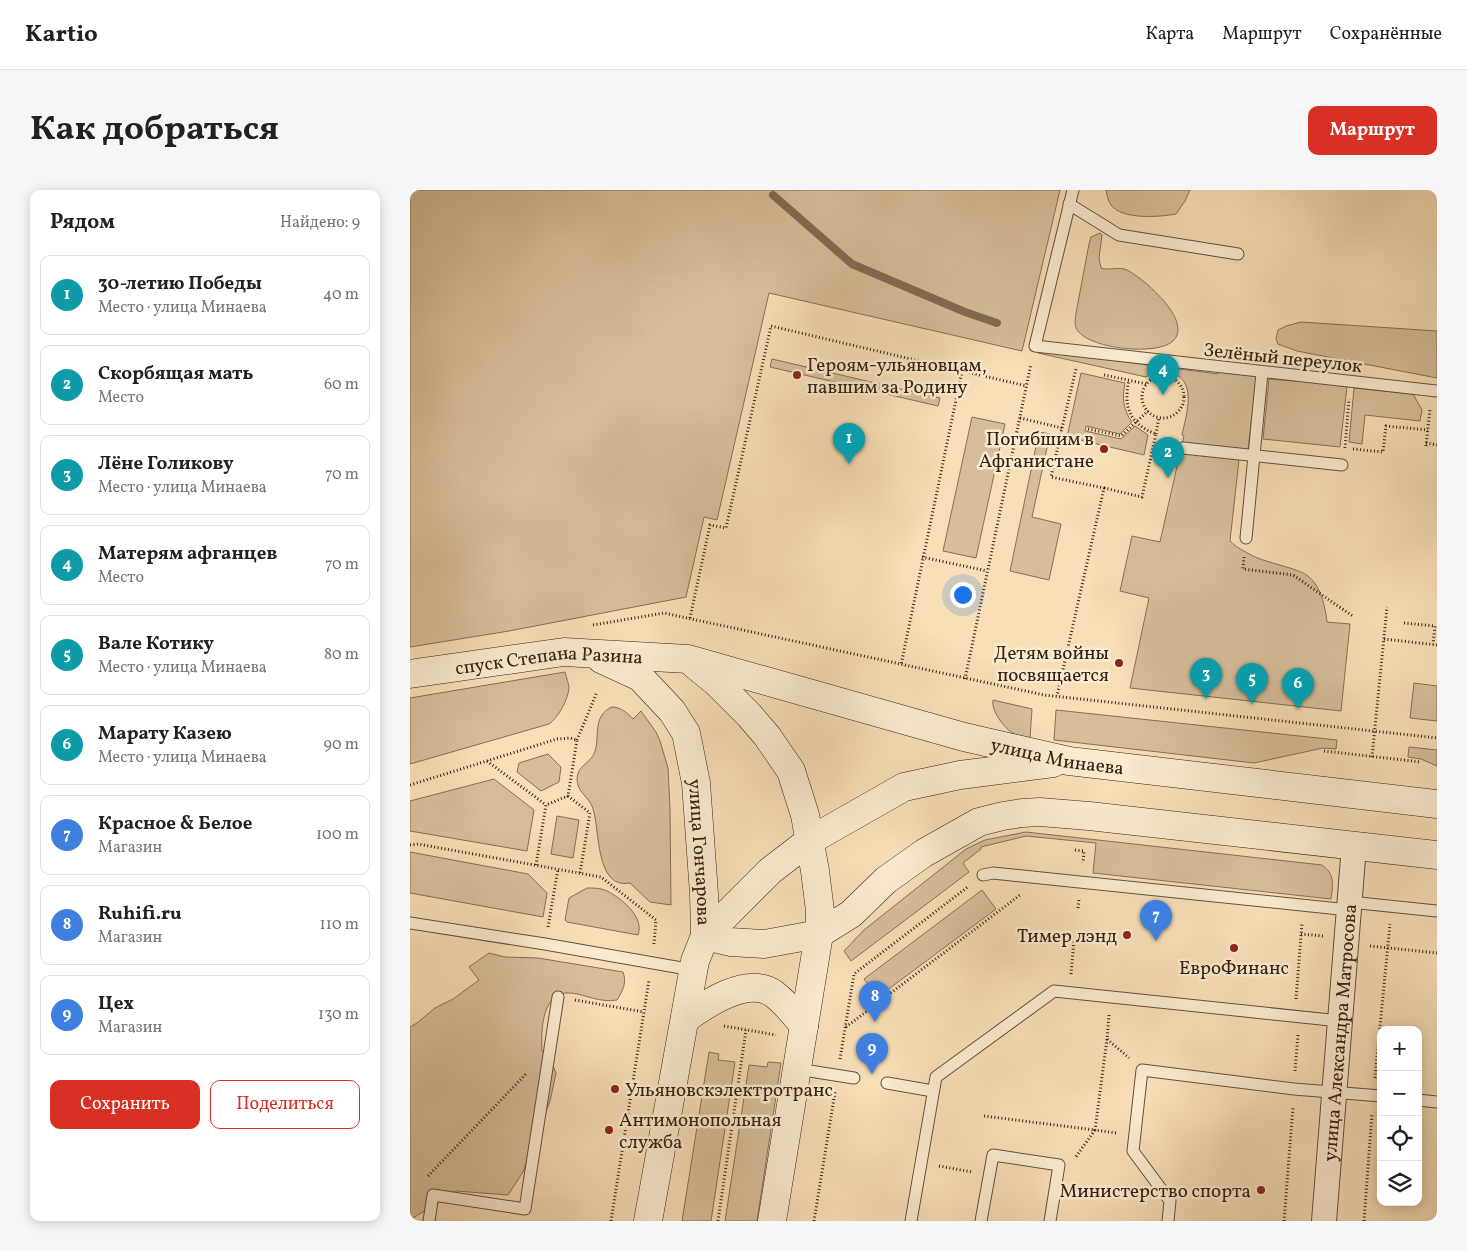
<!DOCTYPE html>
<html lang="ru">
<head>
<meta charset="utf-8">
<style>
	:root { --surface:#fff; --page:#f6f6f6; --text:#202124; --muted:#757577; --line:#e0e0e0; --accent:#d93025 }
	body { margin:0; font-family:Vollkorn,serif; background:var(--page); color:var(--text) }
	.controls { position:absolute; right:15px; bottom:15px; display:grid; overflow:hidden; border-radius:10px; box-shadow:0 2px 12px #0003 }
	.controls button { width:45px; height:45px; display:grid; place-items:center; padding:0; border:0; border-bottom:1px solid var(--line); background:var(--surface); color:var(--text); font:25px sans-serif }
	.you { position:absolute; left:552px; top:404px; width:18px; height:18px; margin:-12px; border:4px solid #fff; border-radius:50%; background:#1a73e8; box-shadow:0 0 0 8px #1a73e833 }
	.badge { display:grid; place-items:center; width:32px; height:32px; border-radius:50%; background:var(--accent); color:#fff; font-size:16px; font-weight:700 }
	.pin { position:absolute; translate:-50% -41px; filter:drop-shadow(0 1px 2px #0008) }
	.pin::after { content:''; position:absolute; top:26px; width:18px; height:15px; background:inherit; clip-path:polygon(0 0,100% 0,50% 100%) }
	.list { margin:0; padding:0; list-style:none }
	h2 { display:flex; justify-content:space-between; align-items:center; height:65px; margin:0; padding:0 20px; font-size:21px }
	h2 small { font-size:16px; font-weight:400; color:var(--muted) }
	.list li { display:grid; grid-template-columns:32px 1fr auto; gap:15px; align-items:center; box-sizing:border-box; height:80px; margin:0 10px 10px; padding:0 10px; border:1px solid var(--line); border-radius:10px }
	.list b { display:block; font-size:19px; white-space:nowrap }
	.list p { margin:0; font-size:16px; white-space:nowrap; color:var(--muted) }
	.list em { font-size:16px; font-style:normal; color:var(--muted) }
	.actions { display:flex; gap:10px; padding:15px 20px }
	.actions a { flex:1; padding:11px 0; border:1px solid var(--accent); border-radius:10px; text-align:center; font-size:18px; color:var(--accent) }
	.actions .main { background:var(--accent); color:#fff }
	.icon { flex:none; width:28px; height:28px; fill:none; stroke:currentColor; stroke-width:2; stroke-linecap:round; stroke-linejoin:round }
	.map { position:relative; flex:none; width:1027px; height:1031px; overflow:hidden; border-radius:10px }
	header { display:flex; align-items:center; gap:30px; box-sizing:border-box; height:70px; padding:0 25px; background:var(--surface); border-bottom:1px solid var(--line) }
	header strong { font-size:24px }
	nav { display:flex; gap:28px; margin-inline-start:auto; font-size:18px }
	.intro { display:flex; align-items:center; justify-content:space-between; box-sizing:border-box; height:120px; padding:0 30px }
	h1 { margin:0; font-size:35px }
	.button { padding:12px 22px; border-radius:10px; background:var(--accent); color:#fff; font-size:18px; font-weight:700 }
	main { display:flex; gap:30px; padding:0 30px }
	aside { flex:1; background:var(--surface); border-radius:10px; box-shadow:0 2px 12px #0003 }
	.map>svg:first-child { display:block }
</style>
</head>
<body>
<header>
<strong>Kartio</strong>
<nav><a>Карта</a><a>Маршрут</a><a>Сохранённые</a></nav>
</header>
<div class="intro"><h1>Как добраться</h1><a class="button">Маршрут</a></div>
<main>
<aside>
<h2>Рядом<small>Найдено: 9</small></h2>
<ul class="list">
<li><span class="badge" style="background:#0f9aa8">1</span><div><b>30-летию Победы</b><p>Место · улица Минаева</p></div><em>40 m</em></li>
<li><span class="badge" style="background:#0f9aa8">2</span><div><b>Скорбящая мать</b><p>Место</p></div><em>60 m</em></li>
<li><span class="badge" style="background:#0f9aa8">3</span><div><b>Лёне Голикову</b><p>Место · улица Минаева</p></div><em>70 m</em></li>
<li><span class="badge" style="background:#0f9aa8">4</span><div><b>Матерям афганцев</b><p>Место</p></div><em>70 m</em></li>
<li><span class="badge" style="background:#0f9aa8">5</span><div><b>Вале Котику</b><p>Место · улица Минаева</p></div><em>80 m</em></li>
<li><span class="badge" style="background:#0f9aa8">6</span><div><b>Марату Казею</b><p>Место · улица Минаева</p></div><em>90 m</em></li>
<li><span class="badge" style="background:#3f7fe0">7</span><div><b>Красное &amp; Белое</b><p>Магазин</p></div><em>100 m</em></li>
<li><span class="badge" style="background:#3f7fe0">8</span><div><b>Ruhifi.ru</b><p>Магазин</p></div><em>110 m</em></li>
<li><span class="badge" style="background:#3f7fe0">9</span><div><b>Цех</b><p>Магазин</p></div><em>130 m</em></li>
</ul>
<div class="actions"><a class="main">Сохранить</a><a>Поделиться</a></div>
</aside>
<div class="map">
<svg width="1027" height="1031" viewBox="0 0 1027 1031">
	<rect width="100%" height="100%" fill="#f7deb6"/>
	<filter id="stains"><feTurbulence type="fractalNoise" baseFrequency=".004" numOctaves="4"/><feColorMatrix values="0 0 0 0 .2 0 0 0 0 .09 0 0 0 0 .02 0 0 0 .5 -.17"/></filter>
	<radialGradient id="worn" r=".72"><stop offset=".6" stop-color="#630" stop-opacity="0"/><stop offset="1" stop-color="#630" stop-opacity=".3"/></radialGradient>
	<!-- green -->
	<g fill="#d6be9a" stroke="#866f56">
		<path d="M0,0H650L612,161L359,103L307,330L294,327L276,407L99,441L0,457Z"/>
		<path d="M696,0H780L775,11L766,24C750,27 712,30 701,15C698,11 697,5 696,0Z"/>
		<path d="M690,43L692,45L689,68L691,78C700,81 709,76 717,80C733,88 784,131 763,151C747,166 681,159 668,141C664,136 665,130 666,123L679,54L681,47Z"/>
		<path d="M891,132L1027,141V188L887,161L868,154L866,149L868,140L876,136Z"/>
		<path d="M629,161L808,184L810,179L818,173L837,174L847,184L838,260L772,254L774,246L772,245C776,225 789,189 759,182C751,180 743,181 736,187L628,163Z"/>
		<path d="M362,169L530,208L528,216L360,177Z"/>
		<path d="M671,183L715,193C712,207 713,220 722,232L710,244L676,236L675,241L711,249L725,236L738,245L734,265L657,247Z"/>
		<path d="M859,189L884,191L893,189L937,197L930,257L853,249Z"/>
		<path d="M944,198L1003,204L1012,220L1010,231L955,225L952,254L939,252Z"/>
		<path d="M562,227L595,234L566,368L533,361Z"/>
		<path d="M629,242L640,244L622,327L651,334L639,390L600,381Z"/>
		<path d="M770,263L829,270L820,351C827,358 834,361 843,366C857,373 888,378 898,386C911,396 915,416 917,432L940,434L931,521L720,498L739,408L710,401L722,346L750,352Z"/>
		<path d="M155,482C156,487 159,494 159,498C158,510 148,528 139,534L0,574V508Z"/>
		<path d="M1004,493L1027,496V531L1000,528Z"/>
		<path d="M583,510L622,519L620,548C614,547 609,546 604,544C594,538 581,521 583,510Z"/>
		<path d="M202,517C210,517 218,523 223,529L231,521L246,542L250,551L258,578L260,618L261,715L240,712L220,693C185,700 190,639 183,619C180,607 167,603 167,589C167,575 182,573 185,561C190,546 182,526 202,517Z"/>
		<path d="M646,520L927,550L926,559L913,558L844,573L644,550Z"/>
		<path d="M999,557L1027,560V576L1011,569L998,567Z"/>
		<path d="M138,564L151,577L149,592L131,601L107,582L109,573Z"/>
		<path d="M84,589L124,620L117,661L0,641V611Z"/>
		<path d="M147,626L169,630L163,668L141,664Z"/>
		<path d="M616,642L912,675C925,684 923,695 921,709L683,683L686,653L616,646L571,657V659L553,673L559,682L441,771L434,761L454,740L556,659L575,650Z"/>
		<path d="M0,662L118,684L137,703L133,727L0,703Z"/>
		<path d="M177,698C184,698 191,698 197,701C211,708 235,727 228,745L157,732L155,730L159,708Z"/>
		<path d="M572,700L586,719L468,807L454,789Z"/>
		<path d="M79,763L95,767L128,768L213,782C217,793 213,800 207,810C190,813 177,805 161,803C131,800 131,842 132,861L142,874L146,883L140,911L113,982L98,1005L46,1001L0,1030V837L7,833L25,818L43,809L69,790L59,777Z"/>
		<path d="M299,862L309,864L308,870L325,872L301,1031H272Z"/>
		<path d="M358,872L371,873L347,1031H315L339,875L357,877Z"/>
	</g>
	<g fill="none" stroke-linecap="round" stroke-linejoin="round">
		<!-- stream -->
		<path stroke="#826b52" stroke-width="8" d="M363,5L442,74L555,122L587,133"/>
		<defs>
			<g id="lane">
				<path d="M663,0L625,156L1027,201"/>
				<path d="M659,14L709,45L828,64"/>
				<path d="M773,258L932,275"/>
				<path d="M836,348L852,183"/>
				<path d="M573,685L583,683L939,720"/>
				<path d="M940,712L1027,721"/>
				<path d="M0,733L135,754L283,780"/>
				<path d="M387,879L444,888"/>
				<path d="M477,893L523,901"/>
				<path d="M1008,910L1027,912"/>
				<path d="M19,1031L23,1005L115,1019L148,807"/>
				<path d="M501,1031L526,887L644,801L930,831"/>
				<path d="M571,1031L583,965L649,975L640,1031"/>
				<path d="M758,1031L760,1011L723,961L732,880L884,899L971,906"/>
			</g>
			<g id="street">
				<path id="s1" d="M914,1031L944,656"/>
			</g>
			<g id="secondary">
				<path id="s2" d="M191,469L230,487L262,521L276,543L286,593L294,704L295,746L285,771L238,1031"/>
				<path d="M285,475L306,492L339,525L357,546L381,581L395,625L405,681L410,721L409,744L362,1031"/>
				<path id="s3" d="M0,484L154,462L278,469L554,547L659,571L1027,614"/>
				<path d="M295,746L320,752L354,754L409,744L441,724L476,690L514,663L569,632L593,626L612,623L630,622L679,626L1027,665"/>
				<path d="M295,746L360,681L399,651L494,597L550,585L643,573"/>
				<path d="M275,829C296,814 338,785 364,804C376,813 385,825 394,836"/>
			</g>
		</defs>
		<!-- lane casing -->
		<use href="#lane" stroke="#66503a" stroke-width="13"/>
		<!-- street casing -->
		<use href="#street" stroke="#66503a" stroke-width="26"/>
		<!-- secondary casing -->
		<use href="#secondary" stroke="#362011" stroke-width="29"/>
		<!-- path -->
		<g stroke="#362011" stroke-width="3" stroke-dasharray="1 2.5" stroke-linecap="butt">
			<path d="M552,181L617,196"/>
			<path d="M694,185L737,194"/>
			<circle cx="753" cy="207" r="21"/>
			<path d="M610,228L652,238L641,287L694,298L647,506"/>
			<path d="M652,238L666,179"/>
			<path d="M678,239L711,246L738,221"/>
			<path d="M746,244L749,227"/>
			<path d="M1016,253L1027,255"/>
			<path d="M1016,256L1020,219"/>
			<path d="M935,258L939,209"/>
			<path d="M943,259L973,262L976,236L1018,240"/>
			<path d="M694,298L732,307L746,244C719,234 713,216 719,190"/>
			<path d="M512,367L577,381"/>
			<path d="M834,367L833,379L883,385L944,427"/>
			<path d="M280,428L300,335L316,338L361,136L552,181L491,475"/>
			<path d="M994,433L1025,436L1023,454"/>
			<path d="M183,435L254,423L634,505L1027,548"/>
			<path d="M974,449L1027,455"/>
			<path d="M555,489L621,174"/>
			<path d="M167,550L187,502"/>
			<path d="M914,561L1011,572"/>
			<path d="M962,567L977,417"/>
			<path d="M77,571L136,615"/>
			<path d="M0,595L147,549L160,548L167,550L158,606L180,623L170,683"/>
			<path d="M0,655L8,654L191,687L246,730L244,754"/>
			<path d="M665,660L674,661L673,673"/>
			<path d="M126,675L136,615L158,606"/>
			<path d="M668,718L669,709"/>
			<path d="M138,737L148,679"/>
			<path d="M891,744L913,746"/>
			<path d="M960,756L1027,763"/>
			<path d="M661,784L664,750"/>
			<path d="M886,809L892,733"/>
			<path d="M165,810L234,822"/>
			<path d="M699,825L697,849L719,868"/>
			<path d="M314,836L366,845"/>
			<path d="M436,837L610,705"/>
			<path d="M697,849L685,940L706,943"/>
			<path d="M430,869L444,784L559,696"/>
			<path d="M885,881L888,845"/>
			<path d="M965,888L980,734"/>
			<path d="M574,926L685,940L665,968"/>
			<path d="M529,976L562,982"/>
			<path d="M18,986L116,884"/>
			<path d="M201,1031L239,790"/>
			<path d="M308,1031L336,840"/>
			<path d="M404,1031L425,902"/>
			<path d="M874,1031L883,917"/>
			<path d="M954,1031L962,924"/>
		</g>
		<!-- lane -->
		<use href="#lane" stroke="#faead0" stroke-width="11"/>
		<!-- street -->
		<use href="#street" stroke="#faead0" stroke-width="24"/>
		<!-- secondary -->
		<use href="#secondary" stroke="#faead0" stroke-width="28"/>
	</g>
	<!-- markers -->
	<g fill="#8f2418" stroke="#faead0" stroke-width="2">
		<circle cx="387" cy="185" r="5"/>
		<circle cx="694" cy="259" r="5"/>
		<circle cx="709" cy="473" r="5"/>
		<circle cx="717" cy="745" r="5"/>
		<circle cx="824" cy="758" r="5"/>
		<circle cx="205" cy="899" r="5"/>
		<circle cx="199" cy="940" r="5"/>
		<circle cx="851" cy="1000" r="5"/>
	</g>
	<g text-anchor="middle" stroke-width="5" stroke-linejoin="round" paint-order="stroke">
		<!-- street labels -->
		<g font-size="19" fill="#362011" stroke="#faead0">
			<text transform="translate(873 167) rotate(6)" y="7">Зелёный переулок</text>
			<text dy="7" stroke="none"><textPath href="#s3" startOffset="140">спуск Степана Разина</textPath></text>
			<text dy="7" stroke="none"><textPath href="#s3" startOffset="662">улица Минаева</textPath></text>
			<text dy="7" stroke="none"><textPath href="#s2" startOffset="236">улица Гончарова</textPath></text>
			<text dy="7" stroke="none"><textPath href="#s1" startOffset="189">улица Александра Матросова</textPath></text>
		</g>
		<!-- poi labels -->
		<g font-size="19" fill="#362011" stroke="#faead0" text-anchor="end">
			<text x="397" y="181" text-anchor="start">Героям-ульяновцам,<tspan x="397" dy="22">павшим за Родину</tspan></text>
			<text x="684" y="255">Погибшим в<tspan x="684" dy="22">Афганистане</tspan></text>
			<text x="699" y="469">Детям войны<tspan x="699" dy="22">посвящается</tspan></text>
			<text x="707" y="752">Тимер лэнд</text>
			<text x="824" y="784" text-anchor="middle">ЕвроФинанс</text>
			<text x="215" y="906" text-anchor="start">Ульяновскэлектротранс</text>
			<text x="209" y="936" text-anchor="start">Антимонопольная<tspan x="209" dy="22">служба</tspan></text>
			<text x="841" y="1007">Министерство спорта</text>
		</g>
	</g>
	<rect width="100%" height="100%" filter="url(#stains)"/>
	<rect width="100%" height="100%" fill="url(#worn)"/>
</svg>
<div class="controls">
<button>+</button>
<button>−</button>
<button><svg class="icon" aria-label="locate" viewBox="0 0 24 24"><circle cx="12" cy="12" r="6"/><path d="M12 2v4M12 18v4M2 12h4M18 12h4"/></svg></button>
<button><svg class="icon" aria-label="layers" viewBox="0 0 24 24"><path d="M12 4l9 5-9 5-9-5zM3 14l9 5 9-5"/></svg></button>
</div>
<div class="you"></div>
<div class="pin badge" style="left:439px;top:274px;background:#0f9aa8">1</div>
<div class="pin badge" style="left:758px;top:288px;background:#0f9aa8">2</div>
<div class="pin badge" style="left:796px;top:509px;background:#0f9aa8">3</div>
<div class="pin badge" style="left:753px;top:205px;background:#0f9aa8">4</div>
<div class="pin badge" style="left:842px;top:514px;background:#0f9aa8">5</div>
<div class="pin badge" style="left:888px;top:519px;background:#0f9aa8">6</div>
<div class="pin badge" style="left:746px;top:751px;background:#3f7fe0">7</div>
<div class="pin badge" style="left:465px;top:832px;background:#3f7fe0">8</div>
<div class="pin badge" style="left:462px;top:884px;background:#3f7fe0">9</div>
</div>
</main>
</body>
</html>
